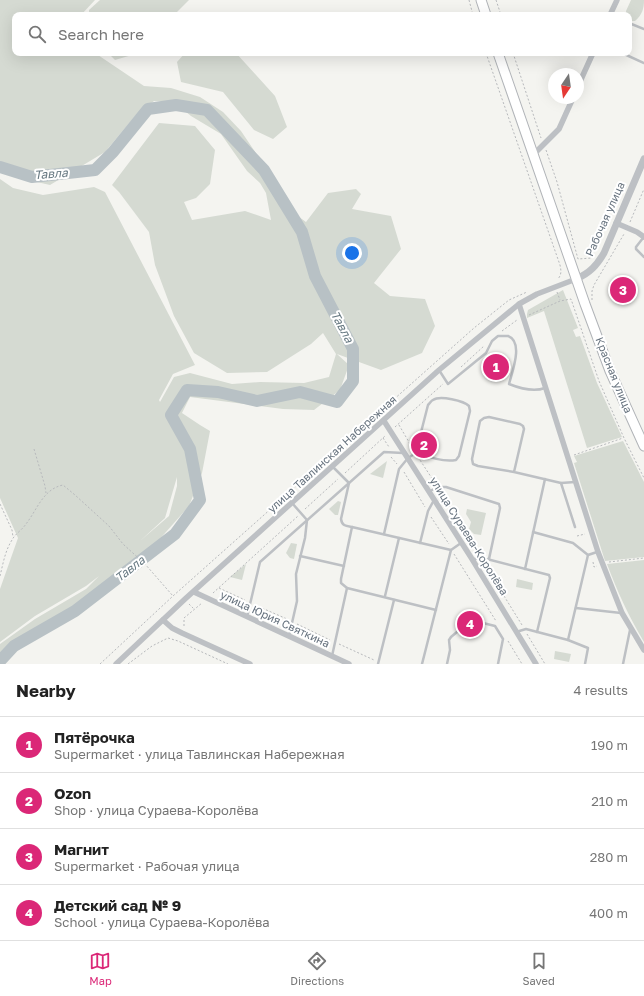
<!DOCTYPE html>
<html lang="en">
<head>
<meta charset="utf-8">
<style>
	:root { --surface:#fff; --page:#f2f2f2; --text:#222; --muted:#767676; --line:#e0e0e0; --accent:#db2777 }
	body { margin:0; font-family:"Golos Text",sans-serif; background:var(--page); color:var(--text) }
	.compass { position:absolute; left:548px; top:68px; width:36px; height:36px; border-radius:50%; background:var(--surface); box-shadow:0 4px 16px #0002; rotate:193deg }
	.you { position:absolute; left:352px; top:253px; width:14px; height:14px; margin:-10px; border:3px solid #fff; border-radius:50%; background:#1a73e8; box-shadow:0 0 0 6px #1a73e833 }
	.badge { display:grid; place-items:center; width:26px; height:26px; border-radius:50%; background:var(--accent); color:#fff; font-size:13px; font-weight:700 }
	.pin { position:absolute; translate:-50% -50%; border:2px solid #fff; box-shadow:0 1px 4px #0006 }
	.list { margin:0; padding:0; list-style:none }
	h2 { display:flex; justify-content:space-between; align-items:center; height:52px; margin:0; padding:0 16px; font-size:17px }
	h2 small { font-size:13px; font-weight:400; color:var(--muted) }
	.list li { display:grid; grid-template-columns:26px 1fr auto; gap:12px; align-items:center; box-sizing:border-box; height:56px; padding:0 16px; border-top:1px solid var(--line) }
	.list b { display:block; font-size:15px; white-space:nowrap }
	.list p { margin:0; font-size:13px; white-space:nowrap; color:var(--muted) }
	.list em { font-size:13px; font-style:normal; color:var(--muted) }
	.icon { flex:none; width:22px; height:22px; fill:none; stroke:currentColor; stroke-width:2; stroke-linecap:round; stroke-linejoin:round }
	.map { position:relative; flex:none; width:644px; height:664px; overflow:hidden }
	.search { position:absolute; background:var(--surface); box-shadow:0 4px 16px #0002; left:12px; right:12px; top:12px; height:44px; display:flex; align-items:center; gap:10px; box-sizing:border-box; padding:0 14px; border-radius:8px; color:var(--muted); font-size:15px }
	.sheet { height:276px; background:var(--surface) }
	nav { display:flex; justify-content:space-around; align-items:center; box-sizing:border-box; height:56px; border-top:1px solid var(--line); background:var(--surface); font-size:11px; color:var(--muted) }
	nav a { display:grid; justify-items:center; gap:2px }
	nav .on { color:var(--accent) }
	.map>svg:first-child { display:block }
</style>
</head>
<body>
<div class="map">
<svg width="644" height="664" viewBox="0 0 644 664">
	<rect width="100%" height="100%" fill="#f4f4f0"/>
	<!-- green -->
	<g fill="#d5dad2" fill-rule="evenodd">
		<path d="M0,0H95L81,15H15V53H95L144,86L171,88L200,97L223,112L241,131L285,196L280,203L306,222L328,193L356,189L361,194L352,209L391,216L401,249L374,283L390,296L425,299L435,326L422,353L381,370L337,354L349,365L340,390L314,410L283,409L190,397L182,413L200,425L210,431L202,473L189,506L158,541L106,594L56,627L0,661V644L35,619L86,589L99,576L86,586L35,616L0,642V589L18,538L0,498V179L13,188L43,195L94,187L105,192L195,365L173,374L159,400L160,402L174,377L190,373L232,384L260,382L304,383L329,377L336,354L323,333L311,344L267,372L227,373L194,353L174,316L155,265L149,232L119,192L112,185L159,123L195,126L215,150L210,184L196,198L184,202L192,220L245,211L271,220L266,193L260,183L247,171L221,134L191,116L174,102L154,101L135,116L105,152L50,185L15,177L0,168ZM177,477V486L169,516L140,541L165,518Z"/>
		<path d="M100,0H189L174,15H89V10Z"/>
		<path d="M631,0H644C644,9 642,15 635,21H629V15H626V11Z"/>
		<path d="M108,53H134L132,55L115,60Z"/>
		<path d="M185,53H236L275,96L287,127L273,139L254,130L223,92L181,82L177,62Z"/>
		<path d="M563,290L578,328L573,330L576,337L580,336L597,383L622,437L587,448L544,311L527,318V314L528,310Z"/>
		<path d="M623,441L644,482V557L605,561L574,463L577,462L574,456Z"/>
		<path d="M387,461L383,478L370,474Z"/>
		<path d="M338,501L341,502L338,515H335L329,509Z"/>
		<path d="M467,509L486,513L481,535L474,534L469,529L471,522L466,514Z"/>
		<path d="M291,543L297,544L294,559L290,558L286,553Z"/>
		<path d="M644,560V642C629,617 617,591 607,564Z"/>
		<path d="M246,564L242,580L230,577Z"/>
		<path d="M517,579L533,583L532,590L516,587Z"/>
		<path d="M555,651L571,654L569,662L554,659Z"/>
	</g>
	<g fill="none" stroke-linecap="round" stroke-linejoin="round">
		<!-- river -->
		<path stroke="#b8c1c5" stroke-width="12" d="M0,167L32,177L95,170L113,152L148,109L176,105L207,110L264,170L302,232L315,276L353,349V381L337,402L300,392L257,401L218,392L187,390L171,415L190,449L200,500L175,534L75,611L14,646L0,661"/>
		<defs>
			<g id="primary">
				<path d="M481,0L486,15"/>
				<path d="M498,53L585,304L610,371L644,446"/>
			</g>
		</defs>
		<!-- primary casing -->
		<use href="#primary" stroke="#b1b4b8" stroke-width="11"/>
		<!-- path -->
		<g stroke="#b7b9bc" stroke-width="1" stroke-dasharray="2 2" stroke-linecap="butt">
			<path d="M469,0L473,15"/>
			<path d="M496,0L501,15"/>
			<path d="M486,53L560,265C561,270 562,274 558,279"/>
			<path d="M513,53L541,138"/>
			<path d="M546,150L557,182L578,259L592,258"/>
			<path d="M630,222L644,189"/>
			<path d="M557,292L560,300"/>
			<path d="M592,300V291L594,285L624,234"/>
			<path d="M529,315L560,301L571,299L599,381L624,438L644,478"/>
			<path d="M502,331L517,320"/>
			<path d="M461,367L484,346"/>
			<path d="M399,425L413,449"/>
			<path d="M395,427L443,384"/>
			<path d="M383,438L389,447"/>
			<path d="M34,449L45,486L46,493"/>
			<path d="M574,455L623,438"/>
			<path d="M391,457L397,464"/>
			<path d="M418,457L435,483"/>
			<path d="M404,472L425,507"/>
			<path d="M345,473L385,436"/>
			<path d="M441,492L478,553"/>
			<path d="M0,504L12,530L13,537"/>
			<path d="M305,509L338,479"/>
			<path d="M431,517L449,544"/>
			<path d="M577,536L585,534"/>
			<path d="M454,554L496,621"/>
			<path d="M483,562L522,625"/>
			<path d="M593,562L594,567L597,566"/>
			<path d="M609,562L644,558"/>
			<path d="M0,576C3,564 5,551 12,540C15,534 22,530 26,524C37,510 43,489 63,485L75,495L109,526L123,544L145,564L173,596"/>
			<path d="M219,588L245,600"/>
			<path d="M213,593L298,516"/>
			<path d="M189,604L194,609"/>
			<path d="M255,605L287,619"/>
			<path d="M297,624L330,640"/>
			<path d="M184,626V618L202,603"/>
			<path d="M527,634L545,664"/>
			<path d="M508,641L522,664"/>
			<path d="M339,644L374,660"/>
			<path d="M100,664L173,596L474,328L509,300L527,292"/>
			<path d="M128,664L152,646L168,638L178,641L228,664"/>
		</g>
		<!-- service -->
		<g stroke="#bdc0c4" stroke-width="2.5">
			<path d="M629,23L644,29"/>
			<path d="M622,53L644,63"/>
			<path d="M643,238L636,247V249L644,257"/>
			<path d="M439,370L448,384L486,353L492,341L498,336C501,336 505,336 508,336C524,342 512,372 509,384C519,388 534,392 545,388"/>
			<path d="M333,467L349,483L341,519C342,526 346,526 352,527"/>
			<path d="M514,472L524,429L523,426L520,424L489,417L484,418L480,421L472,459L473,464L478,466L514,472L561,483L575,482"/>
			<path d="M561,483L575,527"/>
			<path d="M430,491L438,487H446L499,504L500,508L489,559"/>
			<path d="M533,532L573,543L588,555"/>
			<path d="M384,534L399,469L408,458L419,451C427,458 445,462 456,460L459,456L470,411L469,406C464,401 440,395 433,400C432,400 429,404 428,405L418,444L419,451"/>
			<path d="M420,543L428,511L434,500"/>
			<path d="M300,556L344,566"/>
			<path d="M473,559L483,558L549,575L550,578L537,632"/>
			<path d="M525,569L545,479"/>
			<path d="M347,588L341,583V579L352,527L451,550"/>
			<path d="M385,596L399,538"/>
			<path d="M576,608L621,613"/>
			<path d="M247,617L260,562L384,452L403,453"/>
			<path d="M516,632L526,629L568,640L588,648L585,664"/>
			<path d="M289,636L297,601L296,574L305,538L307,520L292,503"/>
			<path d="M568,640L588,555L597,552"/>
			<path d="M332,656L347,588L436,610"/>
			<path d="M378,664L394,600"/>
			<path d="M422,664L451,550L461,543"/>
			<path d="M447,664L450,650L449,640L451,637L471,620L495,626L503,639L498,664"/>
			<path d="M623,664L630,630"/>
		</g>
		<!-- minor -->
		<g stroke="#bdc0c4" stroke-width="5.5">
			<path d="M610,15L617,0"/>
			<path d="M578,86L593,53"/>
			<path d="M534,154L559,129L573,98"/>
			<path d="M616,223L637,232L644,237"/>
			<path d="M519,304L598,552L622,613L644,650"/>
			<path d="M384,421L472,559L536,664"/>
			<path d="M194,592L349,664"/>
			<path d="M163,620L172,628L182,633L250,664"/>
			<path d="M116,664L185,599L439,370L519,304L537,294L576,279"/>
		</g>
		<!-- tertiary -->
		<path stroke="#bdc0c4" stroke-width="7" d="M576,279C590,273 597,265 604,253L644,159"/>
		<!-- primary -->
		<use href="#primary" stroke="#fff" stroke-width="9"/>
	</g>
	<g text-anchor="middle" stroke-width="4" stroke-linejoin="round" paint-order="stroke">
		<!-- street labels -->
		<g font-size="11" fill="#66727e" stroke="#fff">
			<text transform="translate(605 219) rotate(-66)" y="4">Рабочая улица</text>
			<text transform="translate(614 375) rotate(68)" y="4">Красная улица</text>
			<text transform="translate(332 454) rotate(-42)" y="4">улица Тавлинская Набережная</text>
			<text transform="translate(469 536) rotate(58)" y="4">улица Сураева-Королёва</text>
			<text transform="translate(275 619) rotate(25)" y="4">улица Юрия Святкина</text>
		</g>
		<!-- water labels -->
		<g font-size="12" font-style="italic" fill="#677982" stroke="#fff">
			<text transform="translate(51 174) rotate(-4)" y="4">Тавла</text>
			<text transform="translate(342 327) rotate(62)" y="4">Тавла</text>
			<text transform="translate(130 569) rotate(-38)" y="4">Тавла</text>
		</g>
	</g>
</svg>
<svg class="compass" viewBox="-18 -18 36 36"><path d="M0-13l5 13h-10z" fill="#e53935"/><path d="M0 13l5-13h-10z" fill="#767676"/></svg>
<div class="you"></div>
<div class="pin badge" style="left:496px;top:367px">1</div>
<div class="pin badge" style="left:424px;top:445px">2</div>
<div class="pin badge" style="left:623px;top:290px">3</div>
<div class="pin badge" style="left:470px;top:624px">4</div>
<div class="search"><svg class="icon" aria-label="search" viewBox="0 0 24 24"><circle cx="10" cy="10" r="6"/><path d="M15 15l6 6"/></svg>Search here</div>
</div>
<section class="sheet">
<h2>Nearby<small>4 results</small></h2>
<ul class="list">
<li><span class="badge">1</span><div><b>Пятёрочка</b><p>Supermarket · улица Тавлинская Набережная</p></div><em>190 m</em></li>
<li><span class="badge">2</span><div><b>Ozon</b><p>Shop · улица Сураева-Королёва</p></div><em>210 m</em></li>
<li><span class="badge">3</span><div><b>Магнит</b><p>Supermarket · Рабочая улица</p></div><em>280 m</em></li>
<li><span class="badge">4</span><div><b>Детский сад № 9</b><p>School · улица Сураева-Королёва</p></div><em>400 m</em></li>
</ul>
</section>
<nav>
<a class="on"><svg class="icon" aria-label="map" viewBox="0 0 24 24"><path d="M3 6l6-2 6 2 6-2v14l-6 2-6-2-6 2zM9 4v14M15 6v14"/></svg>Map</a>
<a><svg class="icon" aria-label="directions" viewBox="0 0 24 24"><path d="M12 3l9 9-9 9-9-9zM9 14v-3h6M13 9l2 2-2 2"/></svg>Directions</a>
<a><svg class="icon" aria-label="saved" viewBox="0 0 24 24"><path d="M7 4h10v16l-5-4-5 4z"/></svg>Saved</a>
</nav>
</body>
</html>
